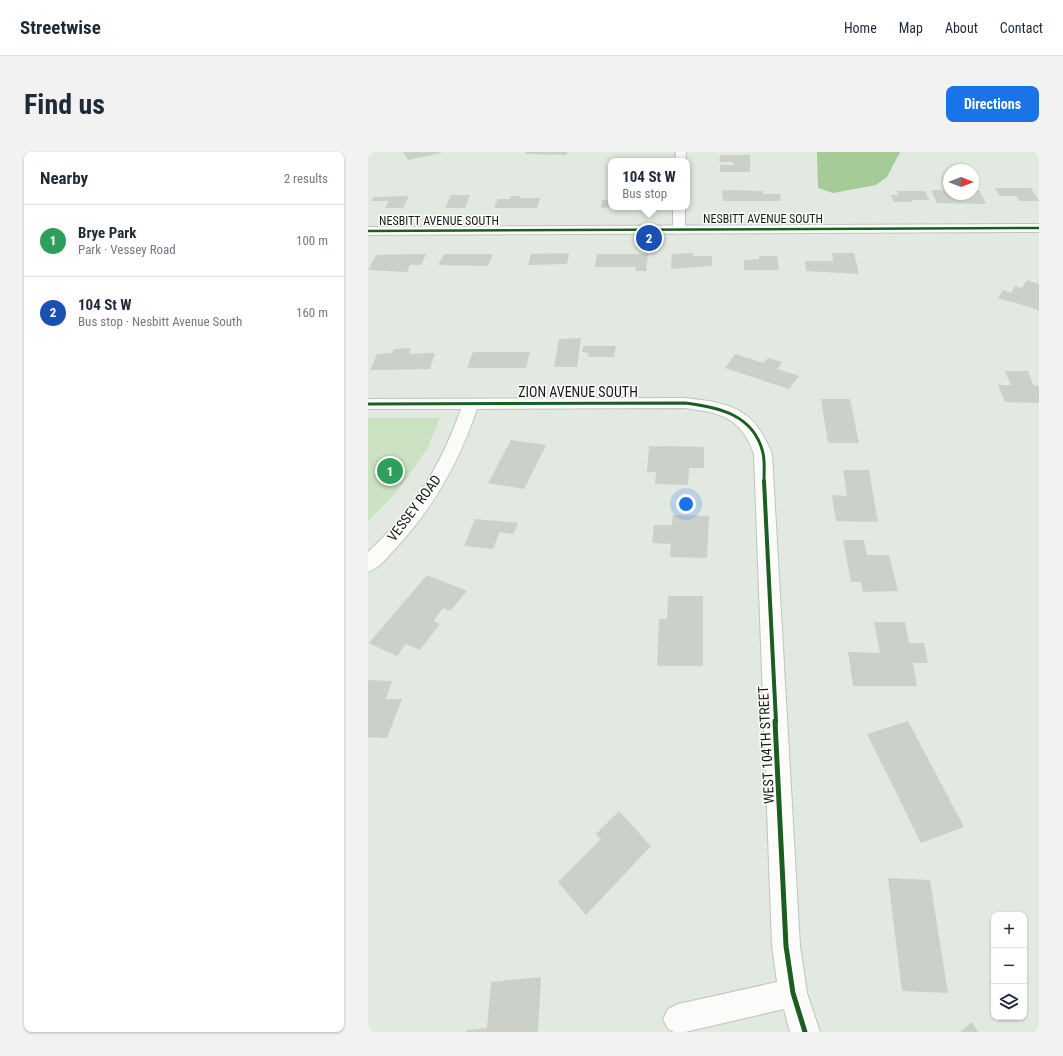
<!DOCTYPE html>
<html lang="en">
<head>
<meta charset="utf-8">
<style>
	:root { --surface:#fff; --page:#f2f2f3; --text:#1f2937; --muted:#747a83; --line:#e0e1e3; --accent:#1a73e8 }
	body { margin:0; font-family:"Roboto Condensed",sans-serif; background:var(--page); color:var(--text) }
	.controls { position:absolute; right:12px; bottom:12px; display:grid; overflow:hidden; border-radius:8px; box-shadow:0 1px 3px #0004 }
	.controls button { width:36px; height:36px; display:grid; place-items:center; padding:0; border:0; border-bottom:1px solid var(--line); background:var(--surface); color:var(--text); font:20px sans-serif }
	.compass { position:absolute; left:575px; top:12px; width:36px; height:36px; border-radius:50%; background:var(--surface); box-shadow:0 1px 3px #0004; rotate:90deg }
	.you { position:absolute; left:318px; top:352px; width:14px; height:14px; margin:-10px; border:3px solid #fff; border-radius:50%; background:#1a73e8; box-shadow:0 0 0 6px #1a73e833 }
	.badge { display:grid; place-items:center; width:26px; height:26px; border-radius:50%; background:var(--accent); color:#fff; font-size:13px; font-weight:700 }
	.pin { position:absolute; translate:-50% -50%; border:2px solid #fff; box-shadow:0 1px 4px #0006 }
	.popup { position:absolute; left:240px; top:6px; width:82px; height:52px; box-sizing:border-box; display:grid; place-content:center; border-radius:8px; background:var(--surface); filter:drop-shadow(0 1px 3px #0005); font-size:13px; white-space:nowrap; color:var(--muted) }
	.popup b { font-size:15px; color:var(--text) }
	.popup::after { content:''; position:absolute; left:50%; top:100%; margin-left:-8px; border:8px solid transparent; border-top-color:var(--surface) }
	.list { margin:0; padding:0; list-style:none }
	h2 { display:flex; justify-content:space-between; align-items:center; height:52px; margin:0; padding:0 16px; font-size:17px }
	h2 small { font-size:13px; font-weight:400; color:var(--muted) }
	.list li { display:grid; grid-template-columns:26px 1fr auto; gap:12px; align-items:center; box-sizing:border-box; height:72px; padding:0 16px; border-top:1px solid var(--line) }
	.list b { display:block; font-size:15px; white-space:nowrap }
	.list p { margin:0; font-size:13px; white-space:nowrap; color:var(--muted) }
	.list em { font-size:13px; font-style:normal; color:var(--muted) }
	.icon { flex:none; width:22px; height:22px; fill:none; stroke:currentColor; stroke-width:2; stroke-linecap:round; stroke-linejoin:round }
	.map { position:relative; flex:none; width:671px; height:880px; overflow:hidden; border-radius:8px }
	header { display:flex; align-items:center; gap:24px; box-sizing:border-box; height:56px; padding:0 20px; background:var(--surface); border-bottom:1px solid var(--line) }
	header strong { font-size:19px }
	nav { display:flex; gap:22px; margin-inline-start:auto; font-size:14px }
	.intro { display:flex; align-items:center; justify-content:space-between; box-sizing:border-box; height:96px; padding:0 24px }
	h1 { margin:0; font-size:28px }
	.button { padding:10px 18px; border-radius:8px; background:var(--accent); color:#fff; font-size:14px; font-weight:700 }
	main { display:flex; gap:24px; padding:0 24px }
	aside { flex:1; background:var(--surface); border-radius:8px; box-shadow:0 1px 3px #0004 }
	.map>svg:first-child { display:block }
</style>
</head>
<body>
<header>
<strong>Streetwise</strong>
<nav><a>Home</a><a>Map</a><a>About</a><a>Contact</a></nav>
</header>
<div class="intro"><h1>Find us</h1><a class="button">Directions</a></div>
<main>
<aside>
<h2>Nearby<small>2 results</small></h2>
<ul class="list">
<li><span class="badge" style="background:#2e9e5b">1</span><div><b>Brye Park</b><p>Park · Vessey Road</p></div><em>100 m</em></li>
<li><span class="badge" style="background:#1a4fb4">2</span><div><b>104 St W</b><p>Bus stop · Nesbitt Avenue South</p></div><em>160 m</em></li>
</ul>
</aside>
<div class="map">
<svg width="671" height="880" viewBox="0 0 671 880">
	<rect width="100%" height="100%" fill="#e2e9e0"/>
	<!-- green -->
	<path fill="#cae1c2" d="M0,266H72L59,297L28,341L0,369Z"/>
	<!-- water -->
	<path fill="#a5cb96" d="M449,0H532L519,25L508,33L465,41L450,36Z"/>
	<!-- building -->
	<g fill="#cbd1c9">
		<path d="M35,0H73V1L40,8Z"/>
		<path d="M158,0H199L198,3L157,2Z"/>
		<path d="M352,3H382V20H352V13H365V10H351Z"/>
		<path d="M627,36H663L671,49H651L648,44H632Z"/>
		<path d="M354,38L395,39V42H412L413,49H355Z"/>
		<path d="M563,38H581V42H605V38H611L618,52L569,51Z"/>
		<path d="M529,39H557L561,48H544L545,50H526L523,43H531Z"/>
		<path d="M83,43H102L97,56H77Z"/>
		<path d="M41,44L35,56H17L21,49H3L6,45Z"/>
		<path d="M143,44H152L151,46H172L169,56H126L130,47H142Z"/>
		<path d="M234,48H243V55L233,56Z"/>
		<path d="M201,101L199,112L160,113L163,102Z"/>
		<path d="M325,101V104H344V114L303,117L304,102Z"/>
		<path d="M464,101H486L491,122L438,119L437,109H465Z"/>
		<path d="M58,102L53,113H42L39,120L0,118L8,103Z"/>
		<path d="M76,102H125L120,114L70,113Z"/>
		<path d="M229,102H280L278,119H267L268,115H227Z"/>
		<path d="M391,104H409L411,118H376V108L391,107Z"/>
		<path d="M659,128L671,132V158L630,146L635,138L643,141L647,134L654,136Z"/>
		<path d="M213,186L209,215H186L191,187Z"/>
		<path d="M215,194H248L246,205H220L221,201L214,200Z"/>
		<path d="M43,196L41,202L67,201L62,217L2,218L9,202L24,201L26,197Z"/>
		<path d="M105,200H162L158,216H99Z"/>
		<path d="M367,202L395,211L400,206L414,210L409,217L431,224L421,237L357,216Z"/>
		<path d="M637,219H660L665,233L671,234V251L637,250L630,233H643Z"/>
		<path d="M453,247H482L491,291H460Z"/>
		<path d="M143,288L178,293L156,337L120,331Z"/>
		<path d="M281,294L336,295V316H321L320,333L287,332L288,320H279Z"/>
		<path d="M475,318H501L510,370L468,369L464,343L479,344Z"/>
		<path d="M305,363L341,364L339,406L302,405L303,392L284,391L286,373H304Z"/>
		<path d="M107,367L150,371L145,382L132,380L125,397L96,394Z"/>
		<path d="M475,388H496L499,403H521L530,439L495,440L493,430H483Z"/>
		<path d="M59,423L99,439L82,459L75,456L65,469L72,472L52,498L38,492L29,504L1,491Z"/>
		<path d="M300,444H335V514H289L291,467H299Z"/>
		<path d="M506,470H537L541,491H556L560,511H545L549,534H485L480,500L512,501Z"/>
		<path d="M0,528L24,529L18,547H34L19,586L0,585Z"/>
		<path d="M540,569L596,675L553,691L499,582Z"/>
		<path d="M251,659L283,694L218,763L190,730L233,687L228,682Z"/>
		<path d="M520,726L562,728L580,841L534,839Z"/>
		<path d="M173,825L170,880H98L99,878L119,876L123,830Z"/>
		<path d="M604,870L610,880H592Z"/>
	</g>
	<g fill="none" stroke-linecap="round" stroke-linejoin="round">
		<defs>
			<g id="minor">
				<path d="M308,0H318L317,9H307Z"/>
				<path d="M305,55H317V78L315,81L311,82L305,78Z"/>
				<path d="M317,246C363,251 386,256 404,302L432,794L439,841L452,880H422L416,857L317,880H306L300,877L295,867L300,857L310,852L409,830L404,794L386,302C373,265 353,261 317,256L109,257C91,310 66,355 28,396C19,405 12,416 0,420V400C46,357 72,316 93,257H0V247Z"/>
			</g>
			<path id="tertiary" d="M671,72V80L0,83V75Z"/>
		</defs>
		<!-- minor casing -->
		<use href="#minor" stroke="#bfc4bd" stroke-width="2"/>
		<!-- tertiary casing -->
		<use href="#tertiary" stroke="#bfc4bd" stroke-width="2"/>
		<!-- minor -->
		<use href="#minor" fill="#fbfcfa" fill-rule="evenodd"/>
		<!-- tertiary -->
		<use href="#tertiary" fill="#fbfcfa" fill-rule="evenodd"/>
		<defs>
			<path id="cycleway-far3" d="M0,79L671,76"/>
			<path id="cycleway-far2" d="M0,252L317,251C351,255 386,263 395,301C397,310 396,321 396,330"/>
			<path id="cycleway-far1" d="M396,329L408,570"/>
			<path id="cycleway" d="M407,569L418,794L425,841L437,880"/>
		</defs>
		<!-- cycleway-far3 casing -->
		<use href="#cycleway-far3" stroke="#fff" stroke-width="4"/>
		<!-- cycleway-far2 casing -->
		<use href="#cycleway-far2" stroke="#fff" stroke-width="5"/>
		<!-- cycleway-far1 casing -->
		<use href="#cycleway-far1" stroke="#fff" stroke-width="6"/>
		<!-- cycleway casing -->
		<use href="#cycleway" stroke="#fff" stroke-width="8"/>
		<!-- cycleway-far3 -->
		<use href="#cycleway-far3" stroke="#1b5e20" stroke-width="2.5"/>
		<!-- cycleway-far2 -->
		<use href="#cycleway-far2" stroke="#1b5e20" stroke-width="3"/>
		<!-- cycleway-far1 -->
		<use href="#cycleway-far1" stroke="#1b5e20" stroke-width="4"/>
		<!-- cycleway -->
		<use href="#cycleway" stroke="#1b5e20" stroke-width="5"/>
	</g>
	<g text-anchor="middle" stroke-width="3" stroke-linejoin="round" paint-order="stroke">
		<!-- far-street labels -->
		<g font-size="12" fill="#151913" stroke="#fff">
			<text x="395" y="71">NESBITT AVENUE SOUTH</text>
			<text x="71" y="73">NESBITT AVENUE SOUTH</text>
		</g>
		<!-- street labels -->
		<g font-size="14" fill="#151913" stroke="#fff">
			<text x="210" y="245">ZION AVENUE SOUTH</text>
			<text transform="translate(46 356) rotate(-53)" y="5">VESSEY ROAD</text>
			<text transform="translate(398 593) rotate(-93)" y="5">WEST 104TH STREET</text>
		</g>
	</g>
</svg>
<div class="controls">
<button>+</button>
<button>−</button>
<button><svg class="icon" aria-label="layers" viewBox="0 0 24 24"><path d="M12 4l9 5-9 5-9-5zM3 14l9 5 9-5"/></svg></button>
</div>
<svg class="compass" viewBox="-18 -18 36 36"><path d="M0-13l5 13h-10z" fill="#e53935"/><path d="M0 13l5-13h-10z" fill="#747a83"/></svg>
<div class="you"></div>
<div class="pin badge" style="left:22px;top:319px;background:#2e9e5b">1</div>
<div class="pin badge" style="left:281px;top:86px;background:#1a4fb4">2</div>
<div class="popup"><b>104 St W</b>Bus stop</div>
</div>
</main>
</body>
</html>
